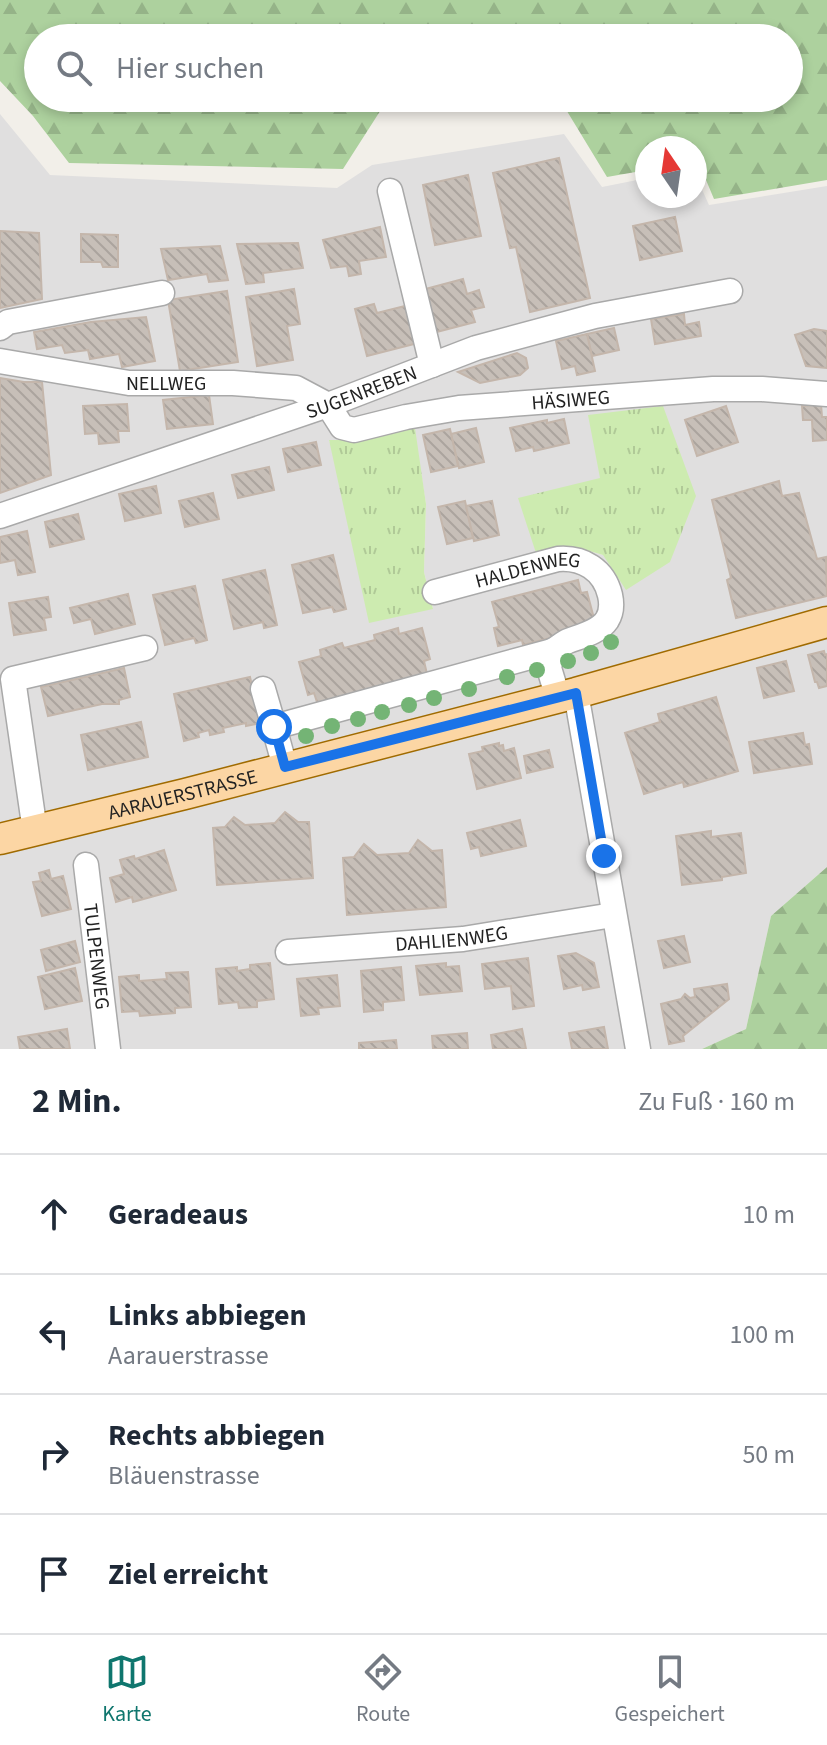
<!DOCTYPE html>
<html lang="de">
<head>
<meta charset="utf-8">
<style>
	:root { --surface:#fff; --page:#f2f2f3; --text:#1f2937; --muted:#747a83; --line:#e0e1e3; --accent:#0f766e }
	body { margin:0; font-family:"Source Sans 3",sans-serif; background:var(--page); color:var(--text) }
	.compass { position:absolute; left:635px; top:136px; width:72px; height:72px; border-radius:50%; background:var(--surface); box-shadow:0 4px 12px #0003; rotate:347deg }
	.stop { position:absolute; width:24px; height:24px; margin:-18px; border:6px solid #1a73e8; border-radius:50%; background:#fff }
	.stop.end { background:#1a73e8; border-color:#fff; box-shadow:0 2px 8px #0008 }
	.list { margin:0; padding:0; list-style:none }
	h2 { display:flex; justify-content:space-between; align-items:center; height:104px; margin:0; padding:0 32px; font-size:34px }
	h2 small { font-size:26px; font-weight:400; color:var(--muted) }
	.list li { display:grid; grid-template-columns:52px 1fr auto; gap:24px; align-items:center; box-sizing:border-box; height:120px; padding:0 32px; border-top:2px solid var(--line) }
	.list b { display:block; font-size:30px; white-space:nowrap }
	.list p { margin:0; font-size:26px; white-space:nowrap; color:var(--muted) }
	.list em { font-size:26px; font-style:normal; color:var(--muted) }
	.icon { flex:none; width:44px; height:44px; fill:none; stroke:currentColor; stroke-width:2; stroke-linecap:round; stroke-linejoin:round }
	.map { position:relative; flex:none; width:827px; height:1049px; overflow:hidden }
	.search { position:absolute; background:var(--surface); box-shadow:0 4px 12px #0003; left:24px; right:24px; top:24px; height:88px; display:flex; align-items:center; gap:20px; box-sizing:border-box; padding:0 28px; border-radius:44px; color:var(--muted); font-size:30px }
	.sheet { height:584px; background:var(--surface) }
	nav { display:flex; justify-content:space-around; align-items:center; box-sizing:border-box; height:112px; border-top:2px solid var(--line); background:var(--surface); font-size:22px; color:var(--muted) }
	nav a { display:grid; justify-items:center; gap:4px }
	nav .on { color:var(--accent) }
	.map>svg:first-child { display:block }
</style>
</head>
<body>
<div class="map">
<svg width="827" height="1049" viewBox="0 0 827 1049">
	<defs>
		<pattern id="grass-tufts" width="24" height="20" patternUnits="userSpaceOnUse" patternTransform="scale(2)"><rect width="24" height="20" fill="#cdebb0"/><path d="M3 7l-1-3M5 7V3M7 7l1-3M15 17l-1-3M17 17v-4M19 17l1-3" fill="none" stroke="#b0c997"/></pattern>
		<pattern id="forest-firs" width="22" height="20" patternUnits="userSpaceOnUse" patternTransform="scale(2)"><rect width="22" height="20" fill="#add19e"/><path d="M5 1l3.5 6h-7zM16 11l3.5 6h-7z" fill="#95b388"/></pattern>
		<pattern id="building-back-hatch" width="6" height="6" patternUnits="userSpaceOnUse" patternTransform="scale(2)"><rect width="6" height="6" fill="#c7bfb8"/><path d="M-1 5l2 2M0 0l6 6M5-1l2 2" fill="none" stroke="#aba49e"/></pattern>
	</defs>
	<rect width="100%" height="100%" fill="#f2efe9"/>
	<!-- residential -->
	<path fill="#e0dfdf" fill-rule="evenodd" d="M0,114L50,175L337,188L372,165L564,134L602,187L647,178V196H695V174L709,205L827,186V867L771,916L746,1029L702,1049H0ZM414,428L426,504L424,572L433,609L329,441L366,440ZM600,478L603,555L576,547Z"/>
	<!-- grass -->
	<g fill="url(#grass-tufts)">
		<path d="M663,406L696,496L670,562L626,590L603,555L576,547L536,553L518,498L600,478L588,415Z"/>
		<path d="M415,428L426,504L424,572L433,609L369,623L329,440H366Z"/>
	</g>
	<!-- forest -->
	<g fill="url(#forest-firs)">
		<path d="M0,0H827V180L714,199L698,161H695V148H647V170L607,177L559,98H789V38H38V98H476L384,105L343,169L69,163L33,116L0,81Z"/>
		<path d="M827,867V1049H702L746,1029L771,916Z"/>
	</g>
	<!-- building -->
	<g fill="url(#building-back-hatch)" stroke="#c4b6ab" stroke-width="2">
		<path d="M559,158L590,298L530,312L516,247L510,248L493,173Z"/>
		<path d="M468,175L481,236L435,245L423,185Z"/>
		<path d="M675,217L682,251L640,260L633,226Z"/>
		<path d="M380,227L386,257L359,261L361,274L349,276L347,266L331,268L323,240Z"/>
		<path d="M0,231L39,233L42,299L0,308Z"/>
		<path d="M81,234L118,235V267H103L101,262H81Z"/>
		<path d="M298,243L303,268L263,273L264,282L246,284L237,244Z"/>
		<path d="M220,246L228,280L209,282L207,274L168,280L161,249Z"/>
		<path d="M463,279L467,294L479,290L484,307L471,310L475,322L429,334L418,291Z"/>
		<path d="M294,289L300,324L287,326L293,360L257,366L246,297Z"/>
		<path d="M227,291L238,362L180,371L168,300Z"/>
		<path d="M374,304L377,313L409,305L418,343L367,356L355,309Z"/>
		<path d="M684,314L685,325L699,322L701,336L655,344L651,319Z"/>
		<path d="M146,317L155,361L122,367L119,354L90,359L88,350L65,353L62,345L37,349L34,332L91,322Z"/>
		<path d="M614,328L619,350L592,356L587,334Z"/>
		<path d="M814,329L827,331V368L806,366L795,335Z"/>
		<path d="M587,334L595,371L577,375L575,366L562,369L556,341Z"/>
		<path d="M517,353L526,358L528,368L520,375L480,383L458,372Z"/>
		<path d="M0,378L24,382H42L51,475L0,493Z"/>
		<path d="M209,395L213,424L167,429L163,400Z"/>
		<path d="M127,404L129,431H118L119,442L99,444L98,433L85,434L83,406Z"/>
		<path d="M821,404L822,417H827V440L813,441L812,420H803L802,406Z"/>
		<path d="M726,406L738,442L697,456L685,420Z"/>
		<path d="M564,419L569,443L534,451L533,447L516,451L510,428L547,420V423Z"/>
		<path d="M476,428L484,462L459,468L451,434Z"/>
		<path d="M450,429L458,466L431,472L423,435Z"/>
		<path d="M316,442L321,465L288,472L283,449Z"/>
		<path d="M269,467L274,490L238,498L232,475Z"/>
		<path d="M779,481L782,496L799,493L817,559L826,557L827,596L736,618L727,580L731,578L712,500Z"/>
		<path d="M156,486L161,513L125,521L119,494Z"/>
		<path d="M213,493L219,519L185,527L179,501Z"/>
		<path d="M465,501L473,538L447,544L438,507Z"/>
		<path d="M492,501L499,535L474,541L466,506Z"/>
		<path d="M78,514L84,539L50,547L45,522Z"/>
		<path d="M27,531L35,572L18,575L15,560L0,563V537Z"/>
		<path d="M333,555L346,609L334,612L332,607L303,613L292,565Z"/>
		<path d="M265,570L277,625L264,628L263,622L234,629L223,580Z"/>
		<path d="M578,580L581,593L587,592L596,626L523,645L522,640L498,646L494,628L499,627L492,602Z"/>
		<path d="M195,586L207,640L196,643L194,638L165,645L153,595Z"/>
		<path d="M128,594L135,624L95,634L91,619L74,623L70,608Z"/>
		<path d="M48,597L51,617L44,618L46,630L14,635L9,603Z"/>
		<path d="M398,628L399,634L422,628L430,659L424,661L427,674L318,705L314,693L308,695L299,662L321,656L320,650L342,643L344,648L375,640L374,635Z"/>
		<path d="M824,651L825,655L827,654V686L819,688L817,682H815L808,655Z"/>
		<path d="M786,661L794,691L764,698L757,668Z"/>
		<path d="M124,668L130,697L119,700V704H102L48,716L41,687Z"/>
		<path d="M250,677L261,723L246,726V723L223,728L224,732L210,735L209,730L198,733L199,737L184,741L174,694Z"/>
		<path d="M716,697L738,771L684,787L683,782L644,794L625,733L660,722L658,714Z"/>
		<path d="M141,722L148,757L88,770L81,735Z"/>
		<path d="M803,733L805,745L809,744L812,764L754,773L749,742Z"/>
		<path d="M499,743V746L503,745L504,751L514,748L521,778L477,789L469,754L483,751L482,747Z"/>
		<path d="M549,750L553,767L527,773L524,756Z"/>
		<path d="M285,812L298,822H309L313,878L217,885L213,828L225,827L234,817L245,825L275,823Z"/>
		<path d="M520,820L526,846L481,856L479,847L471,849L467,833Z"/>
		<path d="M711,831V837L741,833L746,873L722,877V880L682,885L676,836Z"/>
		<path d="M418,840L432,851L442,850L446,907L347,915L343,858L354,857L364,844L377,855L409,853Z"/>
		<path d="M164,850L176,890L133,902L132,897L116,902L110,878L124,874L120,860L134,856L135,859Z"/>
		<path d="M49,870L51,879L63,876L71,909L42,916L33,882L41,881L39,873Z"/>
		<path d="M684,936L690,962L664,968L658,941Z"/>
		<path d="M75,941L80,962L46,971L41,950Z"/>
		<path d="M576,953L594,963L599,987L583,990L582,985L564,989L558,956Z"/>
		<path d="M528,958L534,1006L513,1009L511,986L485,989L482,964Z"/>
		<path d="M270,963L274,999L257,1001V1007L239,1008L238,1002L219,1004L216,969L237,967V971L250,969V965Z"/>
		<path d="M446,963V967L459,966L462,991L420,995L416,966Z"/>
		<path d="M401,967L404,1000L383,1002V1010L364,1012L361,971Z"/>
		<path d="M75,968L82,1001L45,1009L38,977Z"/>
		<path d="M188,972L191,1007L175,1008V1013L140,1016L139,1011L122,1012L119,977L139,975V981L167,979L166,973Z"/>
		<path d="M337,975L340,1006L318,1008L319,1014L301,1016L297,979Z"/>
		<path d="M727,984L729,999L683,1036L684,1041L669,1044L661,1004L681,999L685,994L690,998L695,997L694,989Z"/>
		<path d="M604,1027L608,1049H572L569,1033Z"/>
		<path d="M67,1029L70,1049H20L18,1037Z"/>
		<path d="M522,1029L526,1049H493L491,1035Z"/>
		<path d="M467,1033L468,1049H433L432,1036Z"/>
		<path d="M396,1040L397,1049H359V1043Z"/>
	</g>
	<g fill="none" stroke-linecap="round" stroke-linejoin="round">
		<defs>
			<g id="minor">
				<path d="M390,191L432,365"/>
				<path d="M0,328L8,322L162,293"/>
				<path id="s1" d="M0,361L129,383H233L296,388L328,405L342,427L354,430L406,417L459,408L713,389H762L827,394"/>
				<path id="s2" d="M0,516L328,405L476,348L595,316L730,291"/>
				<path id="s3" d="M435,592L558,559C583,557 604,570 610,595C612,604 612,612 607,620C599,632 581,636 568,641C563,643 558,648 552,651L549,668L558,698"/>
				<path d="M263,689L274,727"/>
				<path d="M576,693L638,1049"/>
				<path d="M285,767L274,727L552,651"/>
				<path d="M35,831L13,679L145,648"/>
				<path id="s4" d="M86,865L108,1049"/>
				<path id="s5" d="M288,952L463,939L613,915"/>
			</g>
			<g id="major">
				<path id="s6" d="M0,839L185,794L576,693L827,622"/>
			</g>
		</defs>
		<!-- minor casing -->
		<use href="#minor" stroke="#a9a9a9" stroke-width="27"/>
		<!-- major casing -->
		<use href="#major" stroke="#a06b00" stroke-width="33"/>
		<!-- minor -->
		<use href="#minor" stroke="#fff" stroke-width="24"/>
		<!-- major -->
		<use href="#major" stroke="#fcd6a4" stroke-width="30"/>
	</g>
	<!-- trees -->
	<g fill="#74b475">
		<circle cx="611" cy="642" r="8"/>
		<circle cx="591" cy="653" r="8"/>
		<circle cx="568" cy="661" r="8"/>
		<circle cx="537" cy="670" r="8"/>
		<circle cx="507" cy="677" r="8"/>
		<circle cx="469" cy="689" r="8"/>
		<circle cx="434" cy="698" r="8"/>
		<circle cx="409" cy="705" r="8"/>
		<circle cx="382" cy="712" r="8"/>
		<circle cx="358" cy="719" r="8"/>
		<circle cx="332" cy="726" r="8"/>
		<circle cx="306" cy="736" r="8"/>
	</g>
	<g fill="none" stroke-linecap="round" stroke-linejoin="round">
		<!-- route -->
		<path stroke="#1a73e8" stroke-width="10" d="M274,727L285,767L576,693L604,856"/>
	</g>
	<g text-anchor="middle" stroke-width="7" stroke-linejoin="round" paint-order="stroke">
		<!-- street labels -->
		<g font-size="20" fill="#222" stroke="#fff">
			<text dy="7" stroke="none"><textPath href="#s1" startOffset="168">NELLWEG</textPath></text>
			<text dy="7" stroke="none"><textPath href="#s2" startOffset="382">SUGENREBEN</textPath></text>
			<text dy="7" stroke="none"><textPath href="#s1" startOffset="592">HÄSIWEG</textPath></text>
			<text dy="7" stroke="none"><textPath href="#s3" startOffset="96">HALDENWEG</textPath></text>
			<text dy="7" stroke="none"><textPath href="#s6" startOffset="188">AARAUERSTRASSE</textPath></text>
			<text dy="7" stroke="none"><textPath href="#s5" startOffset="164">DAHLIENWEG</textPath></text>
			<text dy="7" stroke="none"><textPath href="#s4" startOffset="92">TULPENWEG</textPath></text>
		</g>
	</g>
</svg>
<svg class="compass" viewBox="-18 -18 36 36"><path d="M0-13l5 13h-10z" fill="#e53935"/><path d="M0 13l5-13h-10z" fill="#747a83"/></svg>
<div class="stop" style="left:274px;top:727px"></div>
<div class="stop end" style="left:604px;top:856px"></div>
<div class="search"><svg class="icon" aria-label="search" viewBox="0 0 24 24"><circle cx="10" cy="10" r="6"/><path d="M15 15l6 6"/></svg>Hier suchen</div>
</div>
<section class="sheet">
<h2>2 Min.<small>Zu Fuß · 160 m</small></h2>
<ul class="list">
<li><svg class="icon" aria-label="ahead" viewBox="0 0 24 24"><path d="M12 20V5M6 11l6-6 6 6"/></svg><div><b>Geradeaus</b></div><em>10 m</em></li>
<li><svg class="icon" aria-label="left" viewBox="0 0 24 24"><path d="M17 20v-9H6M10 6l-5 5 5 5"/></svg><div><b>Links abbiegen</b><p>Aarauerstrasse</p></div><em>100 m</em></li>
<li><svg class="icon" aria-label="right" viewBox="0 0 24 24"><path d="M7 20v-9h11M14 6l5 5-5 5"/></svg><div><b>Rechts abbiegen</b><p>Bläuenstrasse</p></div><em>50 m</em></li>
<li><svg class="icon" aria-label="arrive" viewBox="0 0 24 24"><path d="M6 21V4h12l-3 4 3 4H6"/></svg><div><b>Ziel erreicht</b></div></li>
</ul>
</section>
<nav>
<a class="on"><svg class="icon" aria-label="map" viewBox="0 0 24 24"><path d="M3 6l6-2 6 2 6-2v14l-6 2-6-2-6 2zM9 4v14M15 6v14"/></svg>Karte</a>
<a><svg class="icon" aria-label="directions" viewBox="0 0 24 24"><path d="M12 3l9 9-9 9-9-9zM9 14v-3h6M13 9l2 2-2 2"/></svg>Route</a>
<a><svg class="icon" aria-label="saved" viewBox="0 0 24 24"><path d="M7 4h10v16l-5-4-5 4z"/></svg>Gespeichert</a>
</nav>
</body>
</html>
